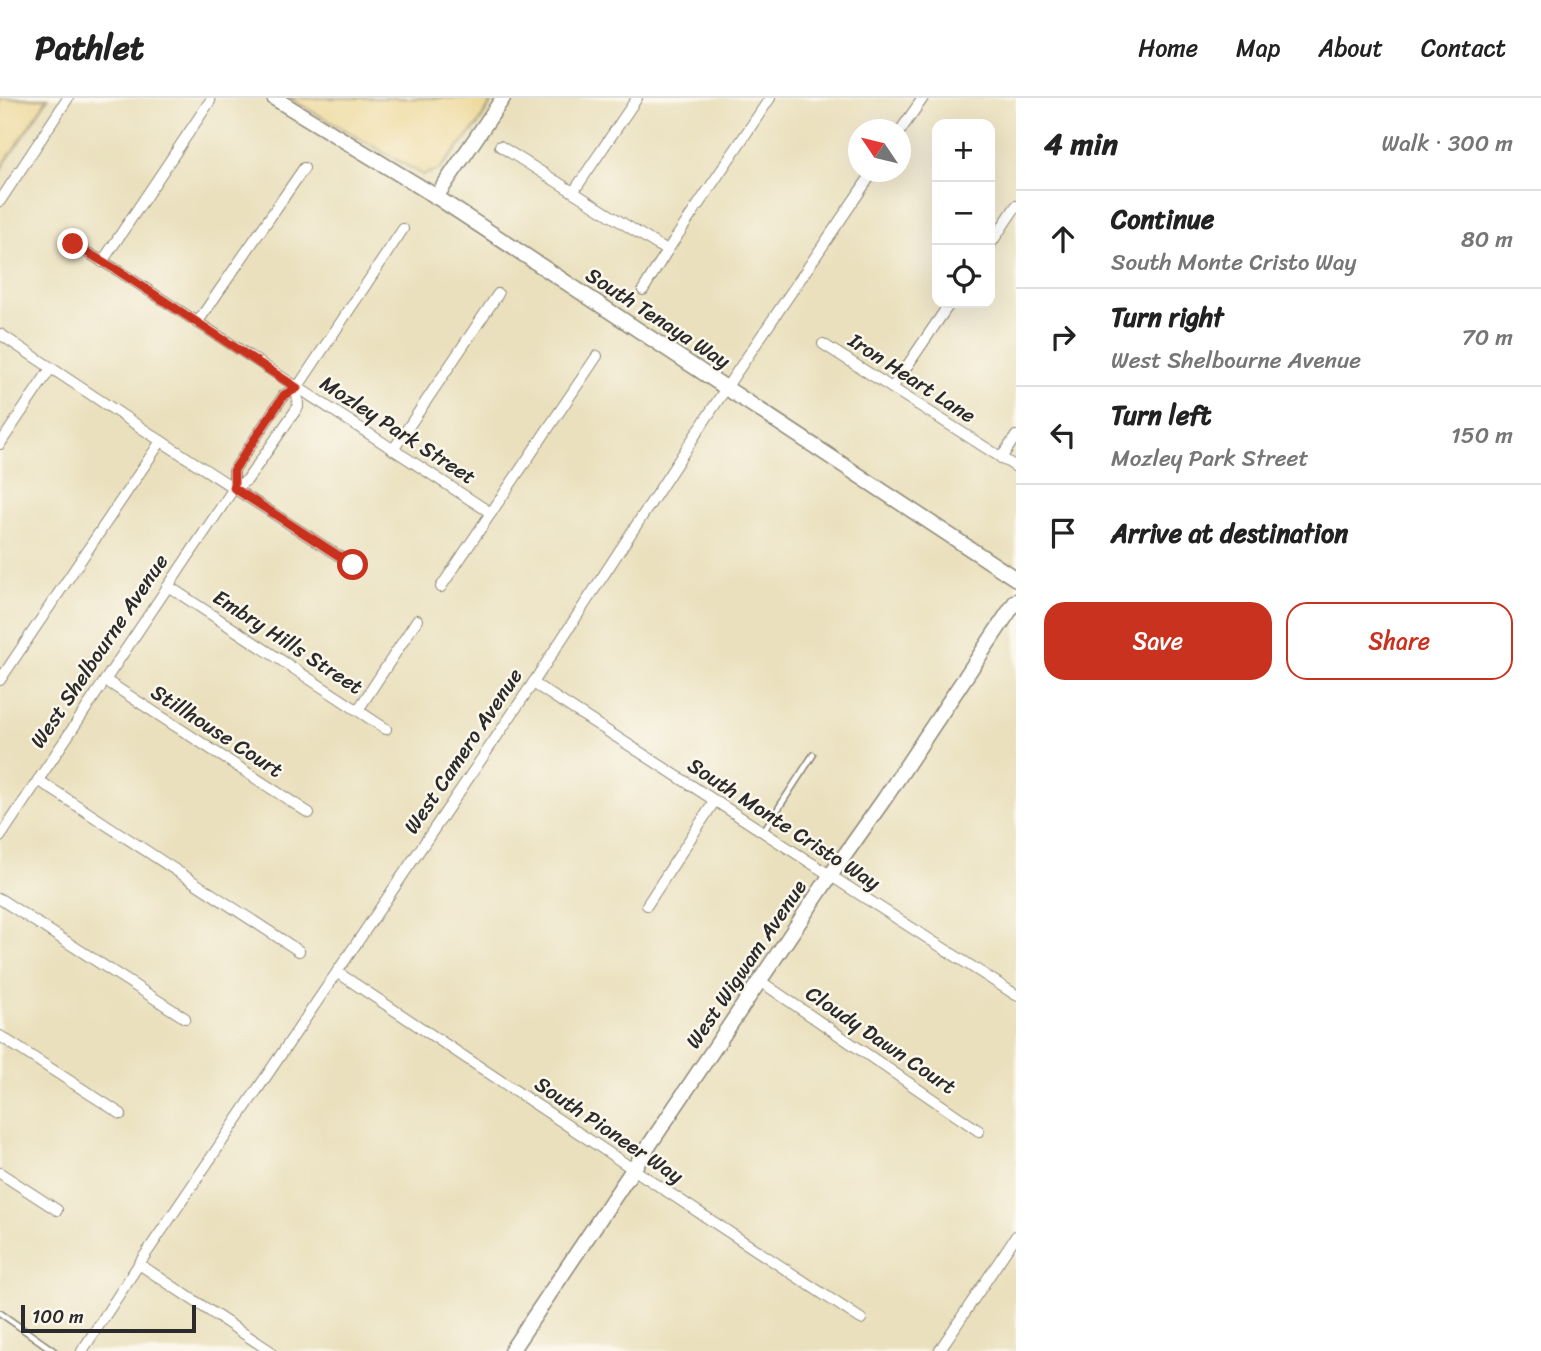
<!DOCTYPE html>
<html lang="en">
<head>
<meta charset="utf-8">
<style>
	:root { --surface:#fff; --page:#f2f2f2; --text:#222; --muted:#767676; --line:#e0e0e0; --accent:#c8321e }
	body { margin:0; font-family:Sriracha,sans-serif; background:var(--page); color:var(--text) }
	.controls { position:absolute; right:21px; top:21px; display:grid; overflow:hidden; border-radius:14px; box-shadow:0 7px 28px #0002 }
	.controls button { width:63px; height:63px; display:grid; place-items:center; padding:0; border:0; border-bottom:2px solid var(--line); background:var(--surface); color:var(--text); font:35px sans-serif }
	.compass { position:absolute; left:848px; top:21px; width:63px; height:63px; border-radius:50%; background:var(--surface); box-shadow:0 7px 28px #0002; rotate:305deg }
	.scale { position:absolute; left:21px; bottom:18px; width:175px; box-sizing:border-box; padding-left:7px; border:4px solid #2b2b2b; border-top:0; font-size:19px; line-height:24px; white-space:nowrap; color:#2b2b2b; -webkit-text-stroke:5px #fbf7ec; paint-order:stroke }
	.stop { position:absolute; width:21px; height:21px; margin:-16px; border:5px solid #c8321e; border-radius:50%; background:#fff }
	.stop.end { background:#c8321e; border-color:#fff; box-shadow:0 2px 7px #0008 }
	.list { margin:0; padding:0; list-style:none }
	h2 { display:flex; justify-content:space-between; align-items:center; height:91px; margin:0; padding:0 28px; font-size:30px }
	h2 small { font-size:23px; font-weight:400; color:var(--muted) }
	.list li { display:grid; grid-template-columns:46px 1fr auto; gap:21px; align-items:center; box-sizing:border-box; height:98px; padding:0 28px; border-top:2px solid var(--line) }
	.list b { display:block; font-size:26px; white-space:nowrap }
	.list p { margin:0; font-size:23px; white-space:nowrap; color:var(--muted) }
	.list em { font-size:23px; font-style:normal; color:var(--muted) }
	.actions { display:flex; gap:14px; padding:21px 28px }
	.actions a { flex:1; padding:16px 0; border:2px solid var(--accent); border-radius:21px; text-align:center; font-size:24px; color:var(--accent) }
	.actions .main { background:var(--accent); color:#fff }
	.icon { flex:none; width:38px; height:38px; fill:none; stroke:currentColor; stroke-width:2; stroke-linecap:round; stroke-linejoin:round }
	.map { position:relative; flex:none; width:1016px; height:1253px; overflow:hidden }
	header { display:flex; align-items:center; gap:42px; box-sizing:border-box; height:98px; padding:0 35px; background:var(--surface); border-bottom:2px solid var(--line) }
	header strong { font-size:33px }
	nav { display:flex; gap:38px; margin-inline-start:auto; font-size:24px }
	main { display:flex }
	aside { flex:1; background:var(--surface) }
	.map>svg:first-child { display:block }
</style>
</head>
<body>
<header>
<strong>Pathlet</strong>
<nav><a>Home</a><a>Map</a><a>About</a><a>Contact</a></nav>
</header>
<main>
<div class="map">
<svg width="1016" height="1253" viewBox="0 0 1016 1253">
	<rect width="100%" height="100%" fill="#fbf7ec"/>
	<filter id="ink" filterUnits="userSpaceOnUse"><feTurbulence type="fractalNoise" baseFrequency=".0143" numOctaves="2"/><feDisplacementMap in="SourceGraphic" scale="14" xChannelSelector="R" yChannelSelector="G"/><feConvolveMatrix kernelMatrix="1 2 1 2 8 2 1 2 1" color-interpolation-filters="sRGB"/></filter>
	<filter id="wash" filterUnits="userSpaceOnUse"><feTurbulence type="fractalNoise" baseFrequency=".00686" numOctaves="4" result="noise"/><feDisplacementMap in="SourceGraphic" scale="28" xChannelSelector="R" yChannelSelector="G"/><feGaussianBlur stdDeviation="1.57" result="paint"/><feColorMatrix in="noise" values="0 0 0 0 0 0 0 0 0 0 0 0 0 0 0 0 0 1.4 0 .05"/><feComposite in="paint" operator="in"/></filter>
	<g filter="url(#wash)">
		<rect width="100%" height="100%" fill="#eae0bd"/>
		<!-- sand -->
		<g fill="#eeda9e" stroke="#8c8264" stroke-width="2">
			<path d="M0,0H48L0,72Z"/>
			<path d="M289,0H494L477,28L439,72L423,77Z"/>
		</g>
	</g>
	<g filter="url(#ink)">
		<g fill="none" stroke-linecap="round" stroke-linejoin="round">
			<defs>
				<g id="lane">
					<path d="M763,734L813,657"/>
					<path d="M0,1215L54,1253"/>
				</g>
				<g id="street">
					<path d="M900,33L923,0"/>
					<path d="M500,48L667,153"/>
					<path d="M574,93L637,0"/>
					<path d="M0,103L68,0"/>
					<path d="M73,146L117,172L491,415"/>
					<path d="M990,147L1016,108"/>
					<path d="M102,164L210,3"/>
					<path d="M643,192L667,153L770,0"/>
					<path d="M197,225L304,70"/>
					<path d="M0,236L161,343L353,467"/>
					<path d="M823,246L1016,369"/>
					<path d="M892,290L950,205"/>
					<path d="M0,346L51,270"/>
					<path d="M393,352L498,196"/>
					<path d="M1001,360L1016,338"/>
					<path d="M234,390V372L284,297L297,290L403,131"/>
					<path d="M168,488L386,631"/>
					<path d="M441,489L597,258"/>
					<path d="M0,582L161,343"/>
					<path d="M105,582L309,715"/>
					<path d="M533,585C693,690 855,793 1016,897"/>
					<path d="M358,612L417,522"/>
					<path d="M38,682L299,853"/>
					<path d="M0,739L234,390L247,382L298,309L297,290"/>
					<path d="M0,801L185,920"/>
					<path d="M647,807L714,704"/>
					<path d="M337,874L633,1071L861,1221"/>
					<path d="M760,883L979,1033"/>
					<path d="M0,938L121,1016"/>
					<path d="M0,1075L57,1112"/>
					<path d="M139,1166L270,1253"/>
					<path d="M82,1253L139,1166L533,585L726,290L873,74"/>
					<path d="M939,1253L1016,1138"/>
				</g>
				<g id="secondary">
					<path d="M274,0L432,96L1016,481"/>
					<path d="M436,99L503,0"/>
					<path d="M511,1253L830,778L885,700L1016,503"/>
				</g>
			</defs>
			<!-- lane casing -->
			<use href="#lane" stroke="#8a8674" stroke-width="8"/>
			<!-- street casing -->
			<use href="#street" stroke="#8a8674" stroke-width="12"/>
			<!-- secondary casing -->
			<use href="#secondary" stroke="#8a8674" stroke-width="17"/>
			<!-- lane -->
			<use href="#lane" stroke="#fff" stroke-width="5"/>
			<!-- street -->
			<use href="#street" stroke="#fff" stroke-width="10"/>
			<!-- secondary -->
			<use href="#secondary" stroke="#fff" stroke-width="14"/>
		</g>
	</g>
	<g fill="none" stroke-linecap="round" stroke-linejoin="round" filter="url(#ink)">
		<!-- route -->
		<path stroke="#c8321e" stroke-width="9" d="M73,146L117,172L297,290L284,297L234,372V390L353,467"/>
	</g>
	<g text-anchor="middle" stroke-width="5" stroke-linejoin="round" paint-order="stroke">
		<!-- street labels -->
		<g font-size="21" fill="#2b2b2b" stroke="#fbf7ec">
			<text transform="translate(658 220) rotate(33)" y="7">South Tenaya Way</text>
			<text transform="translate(912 280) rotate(33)" y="7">Iron Heart Lane</text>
			<text transform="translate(398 332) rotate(33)" y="7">Mozley Park Street</text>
			<text transform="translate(288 544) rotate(33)" y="7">Embry Hills Street</text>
			<text transform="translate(99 553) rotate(-56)" y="7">West Shelbourne Avenue</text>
			<text transform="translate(217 633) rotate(33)" y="7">Stillhouse Court</text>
			<text transform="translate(463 653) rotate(-56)" y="7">West Camero Avenue</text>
			<text transform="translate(784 726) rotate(33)" y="7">South Monte Cristo Way</text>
			<text transform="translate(746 866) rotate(-56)" y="7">West Wigwam Avenue</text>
			<text transform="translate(881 942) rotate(34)" y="7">Cloudy Dawn Court</text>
			<text transform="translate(609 1032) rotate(34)" y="7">South Pioneer Way</text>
		</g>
	</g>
</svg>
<div class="controls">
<button>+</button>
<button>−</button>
<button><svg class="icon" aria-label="locate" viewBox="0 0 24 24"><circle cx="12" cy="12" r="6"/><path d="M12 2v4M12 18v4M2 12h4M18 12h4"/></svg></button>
</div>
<svg class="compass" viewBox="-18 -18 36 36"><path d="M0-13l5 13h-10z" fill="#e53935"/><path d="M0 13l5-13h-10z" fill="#767676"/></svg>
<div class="scale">100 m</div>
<div class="stop" style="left:353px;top:467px"></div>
<div class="stop end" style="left:73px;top:146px"></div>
</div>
<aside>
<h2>4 min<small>Walk · 300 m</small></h2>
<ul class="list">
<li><svg class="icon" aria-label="ahead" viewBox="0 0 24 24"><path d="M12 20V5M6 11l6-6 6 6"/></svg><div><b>Continue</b><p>South Monte Cristo Way</p></div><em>80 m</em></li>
<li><svg class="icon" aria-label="right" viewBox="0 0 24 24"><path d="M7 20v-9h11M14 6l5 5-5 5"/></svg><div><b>Turn right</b><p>West Shelbourne Avenue</p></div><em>70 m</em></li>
<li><svg class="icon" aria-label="left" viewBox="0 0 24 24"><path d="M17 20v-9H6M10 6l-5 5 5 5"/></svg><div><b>Turn left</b><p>Mozley Park Street</p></div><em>150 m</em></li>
<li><svg class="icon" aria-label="arrive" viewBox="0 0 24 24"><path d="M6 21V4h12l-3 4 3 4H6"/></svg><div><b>Arrive at destination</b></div></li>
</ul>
<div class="actions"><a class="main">Save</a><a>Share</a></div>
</aside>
</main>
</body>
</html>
